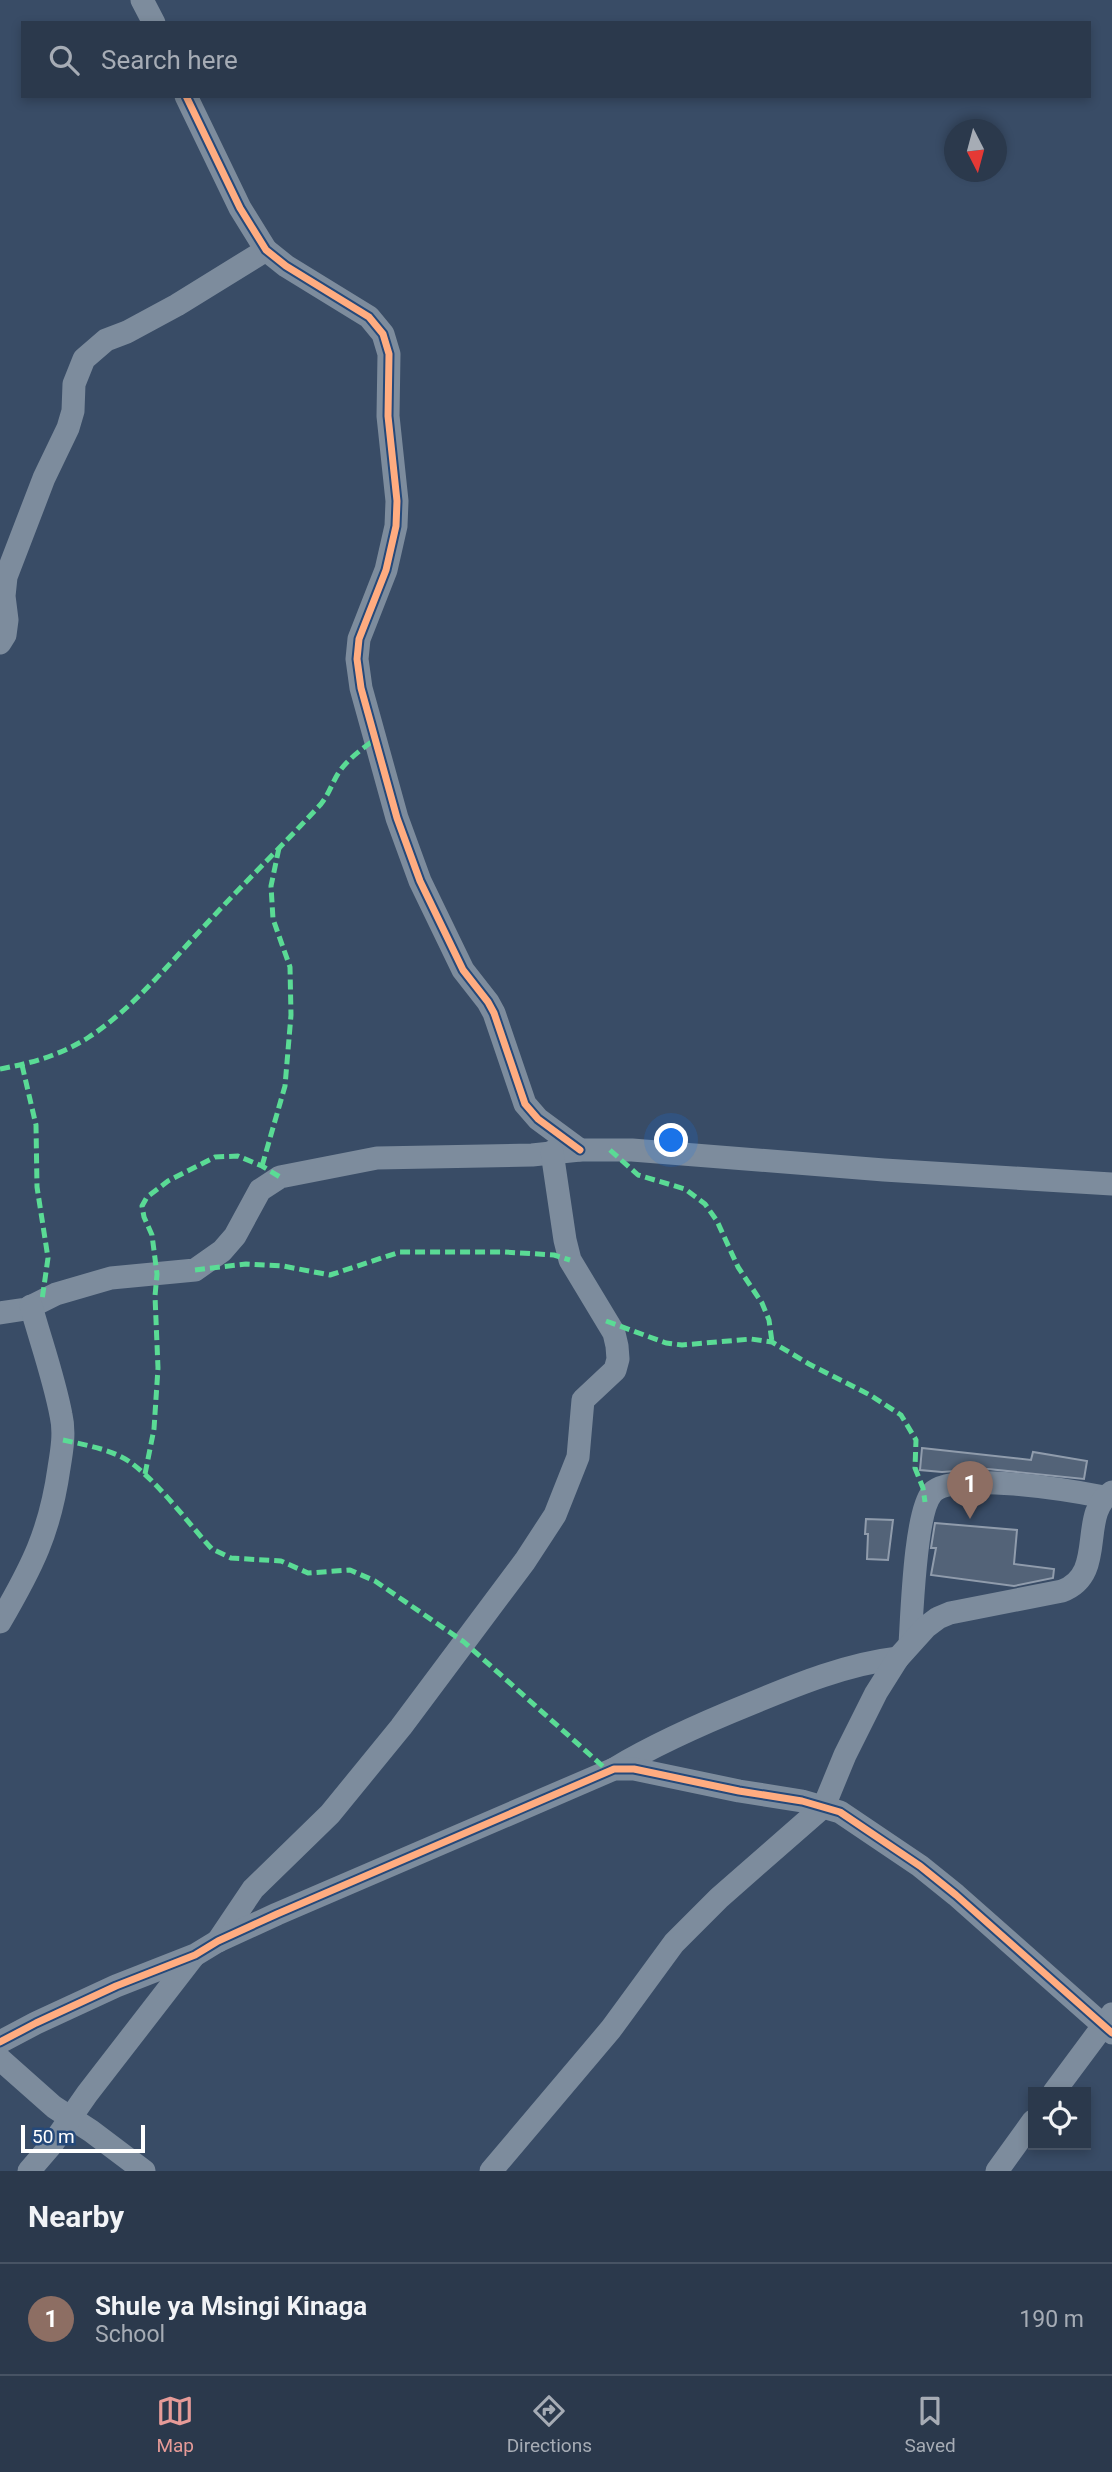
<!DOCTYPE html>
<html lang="en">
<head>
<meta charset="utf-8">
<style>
	:root { --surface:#2b394c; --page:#374456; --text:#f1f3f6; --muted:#a6acb5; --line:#475364; --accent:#e69b98 }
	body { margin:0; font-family:Roboto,sans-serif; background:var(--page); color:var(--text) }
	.controls { position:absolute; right:21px; bottom:21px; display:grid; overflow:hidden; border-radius:0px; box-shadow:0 4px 10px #0003 }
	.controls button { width:63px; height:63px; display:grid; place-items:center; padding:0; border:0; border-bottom:2px solid var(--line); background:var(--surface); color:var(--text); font:35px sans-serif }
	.compass { position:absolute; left:944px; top:119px; width:63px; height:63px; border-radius:50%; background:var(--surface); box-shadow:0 4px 10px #0003; rotate:174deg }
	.scale { position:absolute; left:21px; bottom:18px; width:124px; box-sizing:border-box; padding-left:7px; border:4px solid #fff; border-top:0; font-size:19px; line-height:24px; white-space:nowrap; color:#fff; -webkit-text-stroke:5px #25497a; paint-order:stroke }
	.you { position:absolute; left:672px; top:1141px; width:24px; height:24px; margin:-18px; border:5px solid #fff; border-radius:50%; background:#1a73e8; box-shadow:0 0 0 10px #1a73e833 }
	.badge { display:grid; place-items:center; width:46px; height:46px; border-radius:50%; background:var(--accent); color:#fff; font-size:23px; font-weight:700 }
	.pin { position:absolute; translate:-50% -58px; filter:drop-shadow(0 2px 4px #0008) }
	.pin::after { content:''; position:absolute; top:37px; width:24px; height:21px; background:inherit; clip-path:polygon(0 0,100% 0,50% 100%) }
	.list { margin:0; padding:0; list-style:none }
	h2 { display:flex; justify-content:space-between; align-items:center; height:91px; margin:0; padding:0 28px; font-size:30px }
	h2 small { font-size:23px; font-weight:400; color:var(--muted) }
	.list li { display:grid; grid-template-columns:46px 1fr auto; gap:21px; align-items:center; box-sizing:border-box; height:112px; padding:0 28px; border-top:2px solid var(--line) }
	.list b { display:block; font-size:26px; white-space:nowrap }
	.list p { margin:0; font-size:23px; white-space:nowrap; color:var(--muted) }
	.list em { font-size:23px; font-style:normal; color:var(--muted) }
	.icon { flex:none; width:38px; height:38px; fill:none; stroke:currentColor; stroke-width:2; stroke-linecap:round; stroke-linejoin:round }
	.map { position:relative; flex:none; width:1112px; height:2171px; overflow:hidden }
	.search { position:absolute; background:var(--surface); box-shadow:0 4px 10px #0003; left:21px; right:21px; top:21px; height:77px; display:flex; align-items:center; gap:18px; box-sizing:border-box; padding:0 24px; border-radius:0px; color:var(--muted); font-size:26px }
	.sheet { height:203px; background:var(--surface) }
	nav { display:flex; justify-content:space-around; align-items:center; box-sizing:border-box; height:98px; border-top:2px solid var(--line); background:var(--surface); font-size:19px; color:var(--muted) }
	nav a { display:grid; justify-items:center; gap:4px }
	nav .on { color:var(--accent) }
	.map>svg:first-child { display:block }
</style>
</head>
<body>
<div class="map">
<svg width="1112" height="2171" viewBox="0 0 1112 2171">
	<rect width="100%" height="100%" fill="#394c66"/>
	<!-- building -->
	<g fill="#536378" stroke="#909cac" stroke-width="2">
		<path d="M922,1448L1031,1460L1033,1452L1087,1461L1084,1479L988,1469L942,1472L920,1470Z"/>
		<path d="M866,1519L893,1520L888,1560L867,1559L868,1534H865Z"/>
		<path d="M935,1523L1017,1530L1014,1564L1054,1569L1053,1578L1014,1586L931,1575L936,1548H931Z"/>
	</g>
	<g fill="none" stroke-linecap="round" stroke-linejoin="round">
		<!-- minor -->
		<g stroke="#7d8c9d" stroke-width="23">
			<path d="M142,0L154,23"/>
			<path d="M186,96L240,208L266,250L286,266L369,317L383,334L389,354L388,416L397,501L396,526L386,570L359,639L357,659L361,688L397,818L420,881L463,970L488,1002L494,1013L525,1104L538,1119L580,1150"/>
			<path d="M0,643L5,635L7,620L4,596L6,577L44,478L68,428L73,411L74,384L84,359L106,340L127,332L177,305L266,250"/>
			<path d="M0,1313L26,1309L56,1294L111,1278L195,1270L222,1251L235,1236L260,1190L280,1177L377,1158L532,1155L580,1150H632L884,1170L1112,1184"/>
			<path d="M0,1622C32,1567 50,1532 59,1468C62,1450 65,1432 61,1415C54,1378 41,1342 31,1306"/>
			<path d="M910,1644C912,1614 915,1512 932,1493C952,1470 1074,1491 1104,1497"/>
			<path d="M614,1769C657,1743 703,1723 750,1704C798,1684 847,1664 898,1658"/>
			<path d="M218,1941L253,1889L330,1814L401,1727L525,1561L555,1515L578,1457L583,1400L615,1370L618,1359L617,1346L614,1333L570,1260L565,1240L552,1152"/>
			<path d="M0,2042L36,2023L116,1986L195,1955L218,1941L277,1914L614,1769H634L739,1791L802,1801L840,1812L920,1866L956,1895L1112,2033"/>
			<path d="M0,2059L54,2107L91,2131L144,2171"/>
			<path d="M1054,2092L1112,2014"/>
			<path d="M29,2171L53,2143L87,2094L193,1957"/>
			<path d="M491,2171L611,2029L674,1943L719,1898L824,1806L845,1755L876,1693L898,1658L926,1627L938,1618L950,1613L1062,1591C1108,1574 1077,1514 1112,1492"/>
			<path d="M997,2171L1033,2121"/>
		</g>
		<!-- quiet -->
		<g stroke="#5adb95" stroke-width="5" stroke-dasharray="10 5" stroke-linecap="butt">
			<path d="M22,1065L36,1125L37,1187L48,1258L42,1300"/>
			<path d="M0,1069C32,1063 61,1055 89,1037C133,1009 175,957 211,919C247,880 285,843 321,804C329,794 332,783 339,772C348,759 362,749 374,740"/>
			<path d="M610,1150L638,1175L685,1189L705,1204L717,1221L738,1267L762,1303L769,1320L772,1342"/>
			<path d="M262,1166L285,1086L291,1015L290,967L273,919L271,886L279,848"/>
			<path d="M195,1270L246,1264L283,1266L330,1275L400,1252H504L554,1255L570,1260"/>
			<path d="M606,1321L666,1343L682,1345L751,1339L772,1342L809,1364L870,1395L901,1415L916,1440L915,1468L923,1488L925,1502"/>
			<path d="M63,1440C85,1445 111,1449 130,1462C159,1483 188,1523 212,1549L231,1558L281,1561L308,1573L350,1570L375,1581L464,1642L607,1770"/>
			<path d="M145,1474L154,1429L158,1368L155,1296L157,1274L152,1235L144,1217L142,1206L147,1197L168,1181L215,1157L238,1156L262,1166L280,1177"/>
		</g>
		<defs>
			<g id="cycleway">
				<path d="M186,96L240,208L266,250L286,266L369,317L383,334L389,354L388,416L397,501L396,526L386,570L359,639L357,659L361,688L397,818L420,881L463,970L488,1002L494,1013L525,1104L538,1119L580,1150"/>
				<path d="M0,2042L36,2023L116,1986L195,1955L218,1941L277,1914L614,1769H634L739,1791L802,1801L840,1812L920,1866L956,1895L1112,2033"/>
			</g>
		</defs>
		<!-- cycleway casing -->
		<use href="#cycleway" stroke="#25497a" stroke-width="11"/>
		<!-- cycleway -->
		<use href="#cycleway" stroke="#ffac80" stroke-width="7"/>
	</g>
</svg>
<div class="controls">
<button><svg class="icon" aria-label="locate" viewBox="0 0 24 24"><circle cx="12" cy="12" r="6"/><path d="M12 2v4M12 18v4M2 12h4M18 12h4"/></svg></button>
</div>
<svg class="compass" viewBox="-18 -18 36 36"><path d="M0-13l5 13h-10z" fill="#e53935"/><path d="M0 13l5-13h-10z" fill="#a6acb5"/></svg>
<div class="scale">50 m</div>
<div class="you"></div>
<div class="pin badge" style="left:970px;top:1519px;background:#8d6e63">1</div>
<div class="search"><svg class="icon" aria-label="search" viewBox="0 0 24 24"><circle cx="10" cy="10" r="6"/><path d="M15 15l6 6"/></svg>Search here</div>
</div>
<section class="sheet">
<h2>Nearby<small></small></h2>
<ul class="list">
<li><span class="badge" style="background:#8d6e63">1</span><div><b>Shule ya Msingi Kinaga</b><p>School</p></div><em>190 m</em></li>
</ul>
</section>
<nav>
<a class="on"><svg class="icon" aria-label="map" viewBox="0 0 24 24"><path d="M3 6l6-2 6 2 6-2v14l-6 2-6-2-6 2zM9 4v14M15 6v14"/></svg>Map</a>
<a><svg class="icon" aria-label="directions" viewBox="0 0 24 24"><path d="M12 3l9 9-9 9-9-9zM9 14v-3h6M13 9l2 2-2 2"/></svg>Directions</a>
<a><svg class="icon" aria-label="saved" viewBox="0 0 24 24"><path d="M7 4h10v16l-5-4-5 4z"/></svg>Saved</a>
</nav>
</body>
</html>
